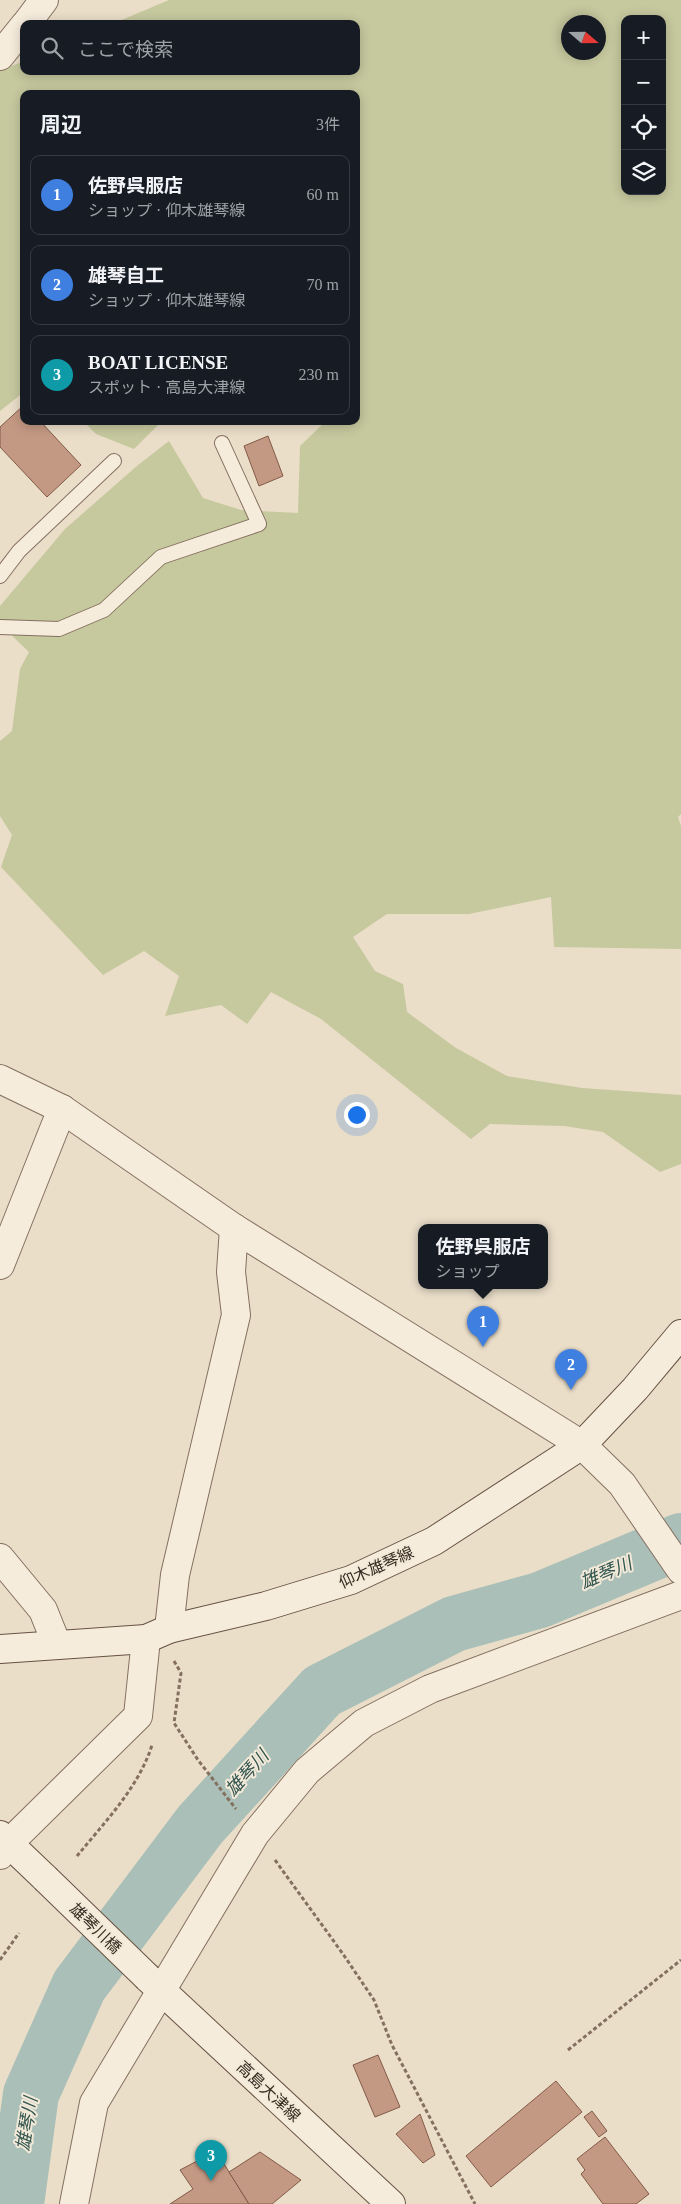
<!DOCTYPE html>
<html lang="ja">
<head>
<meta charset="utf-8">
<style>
	:root { --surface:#171b24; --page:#242831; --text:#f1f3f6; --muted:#9ea1a6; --line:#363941; --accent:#ea580c }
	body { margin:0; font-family:"Times New Roman","Noto Sans JP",serif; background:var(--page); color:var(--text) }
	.controls { position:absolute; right:15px; top:15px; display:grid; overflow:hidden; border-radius:10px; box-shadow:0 2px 12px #0003 }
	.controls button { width:45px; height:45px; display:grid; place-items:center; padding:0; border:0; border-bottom:1px solid var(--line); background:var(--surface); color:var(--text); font:25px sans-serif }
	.compass { position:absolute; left:561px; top:15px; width:45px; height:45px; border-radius:50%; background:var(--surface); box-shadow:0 2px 12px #0003; rotate:110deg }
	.you { position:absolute; left:356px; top:1114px; width:18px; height:18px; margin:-12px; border:4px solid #fff; border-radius:50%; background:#1a73e8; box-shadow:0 0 0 8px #1a73e833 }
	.badge { display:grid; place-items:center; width:32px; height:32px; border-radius:50%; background:var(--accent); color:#fff; font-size:16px; font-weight:700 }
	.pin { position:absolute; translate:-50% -41px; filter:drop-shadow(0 1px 2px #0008) }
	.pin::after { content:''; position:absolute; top:26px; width:18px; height:15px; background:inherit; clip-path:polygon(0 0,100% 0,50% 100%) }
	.popup { position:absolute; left:418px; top:1224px; width:130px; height:65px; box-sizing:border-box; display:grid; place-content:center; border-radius:10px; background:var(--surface); filter:drop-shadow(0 1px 4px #0005); font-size:16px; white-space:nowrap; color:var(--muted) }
	.popup b { font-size:19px; color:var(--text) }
	.popup::after { content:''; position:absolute; left:50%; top:100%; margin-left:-10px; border:10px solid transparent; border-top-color:var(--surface) }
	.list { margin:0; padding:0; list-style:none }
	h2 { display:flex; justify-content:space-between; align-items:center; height:65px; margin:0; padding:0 20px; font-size:21px }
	h2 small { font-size:16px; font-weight:400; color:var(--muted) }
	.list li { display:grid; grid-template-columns:32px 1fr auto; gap:15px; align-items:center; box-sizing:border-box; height:80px; margin:0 10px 10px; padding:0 10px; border:1px solid var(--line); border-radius:10px }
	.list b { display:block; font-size:19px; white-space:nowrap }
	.list p { margin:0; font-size:16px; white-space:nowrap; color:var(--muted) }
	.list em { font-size:16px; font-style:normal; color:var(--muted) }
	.icon { flex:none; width:28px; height:28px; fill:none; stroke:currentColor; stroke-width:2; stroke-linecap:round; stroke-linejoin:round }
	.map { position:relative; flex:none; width:681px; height:2204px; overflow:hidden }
	.search { position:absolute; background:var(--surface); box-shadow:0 2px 12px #0003; left:20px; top:20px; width:340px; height:55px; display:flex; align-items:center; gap:12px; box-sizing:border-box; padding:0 18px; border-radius:10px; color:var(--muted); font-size:19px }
	.panel { position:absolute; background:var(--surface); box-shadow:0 2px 12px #0003; left:20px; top:90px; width:340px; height:335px; border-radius:10px }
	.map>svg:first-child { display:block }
</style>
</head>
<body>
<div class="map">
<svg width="681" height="2204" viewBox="0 0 681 2204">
	<rect width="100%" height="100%" fill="#eadec9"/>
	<!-- green -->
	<g fill="#c6c89e" fill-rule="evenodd">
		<path d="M169,0H681V814L678,817L681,826V949L554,947L551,897L469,914H387L353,937L375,971L403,984L407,1012L456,1048L507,1076L582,1088L681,1095V1164L660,1172L603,1132L564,1126L490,1124L471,1139L321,1019L271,992L247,1024L221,1005L165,1016L179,976L144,951L103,975L1,867L12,835L0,816V741L12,731L20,669L29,652L0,624V606L65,529L138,465L169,441L203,498L241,510L298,513L300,446L326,421H356V94H24V392L0,411V66L4,69L24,61V71H356V24H112ZM625,19H662V191H625ZM568,22H598V52H568Z"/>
		<path d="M83,421H162L134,449L96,434Z"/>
	</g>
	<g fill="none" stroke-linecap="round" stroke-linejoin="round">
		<!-- river -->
		<path stroke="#a9bfb7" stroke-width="56" d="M16,2204L31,2094L79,1986L200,1825L322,1691L454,1624L540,1600L681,1541"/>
	</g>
	<!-- building -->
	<g fill="#c49983" stroke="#825a48">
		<path d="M24,405V421H40L81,465L47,497L0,447V427Z"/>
		<path d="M268,436L283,476L259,486L244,446Z"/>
		<path d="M378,2055L400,2107L375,2117L353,2065Z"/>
		<path d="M556,2081L582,2112L491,2187L466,2156Z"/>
		<path d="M592,2111L607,2131L599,2137L584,2117Z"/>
		<path d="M420,2114L435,2155L423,2163L396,2134Z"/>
		<path d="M605,2137L649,2194L636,2204H603L581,2174L585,2170L577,2159Z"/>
		<path d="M216,2151L249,2204H170L193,2189L180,2170Z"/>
		<path d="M260,2152L301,2180L272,2204H249L229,2172Z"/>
	</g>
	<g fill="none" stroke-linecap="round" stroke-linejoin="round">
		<defs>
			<g id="lane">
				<path d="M0,576L19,551L114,461"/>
				<path d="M0,627L59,629L104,610L161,557L259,524L222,443"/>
			</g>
			<g id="street">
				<path d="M26,24L44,0"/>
				<path d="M0,56L24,26"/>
				<path d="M0,1079L62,1109L234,1228L582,1445L622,1484L681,1570"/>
				<path d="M0,1265L62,1109"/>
				<path d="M0,1558L43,1610L57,1645"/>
				<path d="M169,1629L175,1575L236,1315L231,1272L234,1228"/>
				<path d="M0,1855L9,1843L138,1716L146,1639"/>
				<path d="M74,2204L94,2103L255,1834L307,1771L364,1723L430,1689L681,1595"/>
			</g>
			<g id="secondary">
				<path d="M0,1649L146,1639L169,1629L266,1606L351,1580L434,1541L582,1445L635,1389L681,1334"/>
				<path d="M0,1835L45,1878"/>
				<path d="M148,1978L391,2204"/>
			</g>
		</defs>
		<!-- lane casing -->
		<use href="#lane" stroke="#857060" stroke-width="16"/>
		<!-- street casing -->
		<use href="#street" stroke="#857060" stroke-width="30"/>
		<!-- secondary casing -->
		<use href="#secondary" stroke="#675243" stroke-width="30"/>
		<!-- path -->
		<g stroke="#857060" stroke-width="3" stroke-dasharray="4 2.5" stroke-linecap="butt">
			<path d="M174,1661L181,1673L174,1723L198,1760L236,1809"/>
			<path d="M77,1856C104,1823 139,1787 152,1745"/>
			<path d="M275,1860L343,1954L374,2000L392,2045L475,2204"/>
			<path d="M0,1960L19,1933"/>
			<path d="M568,2050L681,1960"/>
		</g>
		<!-- lane -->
		<use href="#lane" stroke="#f6ecdc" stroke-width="14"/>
		<!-- street -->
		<use href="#street" stroke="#f6ecdc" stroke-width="28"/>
		<!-- secondary -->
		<use href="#secondary" stroke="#f6ecdc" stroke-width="28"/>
		<defs>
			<path id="secondary-bridge" d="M45,1878L148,1978"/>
		</defs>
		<!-- secondary-bridge casing -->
		<use href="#secondary-bridge" stroke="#675243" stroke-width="30" stroke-linecap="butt"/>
		<!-- secondary-bridge -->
		<use href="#secondary-bridge" stroke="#f6ecdc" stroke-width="28"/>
	</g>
	<g text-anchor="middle" stroke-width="4" stroke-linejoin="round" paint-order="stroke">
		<!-- street labels -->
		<g font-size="16" fill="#372a21" stroke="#f2e9d8">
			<text transform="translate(376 1567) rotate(-24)" y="6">仰木雄琴線</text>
			<text transform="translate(96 1928) rotate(44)" y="6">雄琴川橋</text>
			<text transform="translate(269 2091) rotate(43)" y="6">高島大津線</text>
		</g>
		<!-- water labels -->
		<g font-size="18" font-style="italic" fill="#325550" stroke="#f2e9d8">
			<text transform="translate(606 1573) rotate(-23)" y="6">雄琴川</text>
			<text transform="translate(247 1773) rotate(-48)" y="6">雄琴川</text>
			<text transform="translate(27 2124) rotate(-81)" y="6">雄琴川</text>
		</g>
	</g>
</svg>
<div class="controls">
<button>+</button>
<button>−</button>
<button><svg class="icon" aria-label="locate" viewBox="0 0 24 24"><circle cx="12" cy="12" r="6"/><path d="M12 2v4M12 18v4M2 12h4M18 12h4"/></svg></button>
<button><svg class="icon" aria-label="layers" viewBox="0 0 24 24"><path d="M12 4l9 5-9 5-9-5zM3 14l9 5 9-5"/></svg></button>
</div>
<svg class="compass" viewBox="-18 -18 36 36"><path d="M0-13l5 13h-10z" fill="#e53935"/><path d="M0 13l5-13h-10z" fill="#9ea1a6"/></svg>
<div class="you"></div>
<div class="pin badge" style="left:483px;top:1347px;background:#3f7fe0">1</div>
<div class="popup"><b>佐野呉服店</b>ショップ</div>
<div class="pin badge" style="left:571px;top:1390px;background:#3f7fe0">2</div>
<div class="pin badge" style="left:211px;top:2181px;background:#0f9aa8">3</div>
<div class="search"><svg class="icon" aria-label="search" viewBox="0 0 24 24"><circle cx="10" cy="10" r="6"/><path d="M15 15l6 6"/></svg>ここで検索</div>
<section class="panel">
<h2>周辺<small>3件</small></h2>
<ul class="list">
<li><span class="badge" style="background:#3f7fe0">1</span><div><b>佐野呉服店</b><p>ショップ · 仰木雄琴線</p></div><em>60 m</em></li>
<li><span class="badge" style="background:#3f7fe0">2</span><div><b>雄琴自工</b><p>ショップ · 仰木雄琴線</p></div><em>70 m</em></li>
<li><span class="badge" style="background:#0f9aa8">3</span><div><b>BOAT LICENSE</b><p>スポット · 高島大津線</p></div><em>230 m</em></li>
</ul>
</section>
</div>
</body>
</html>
